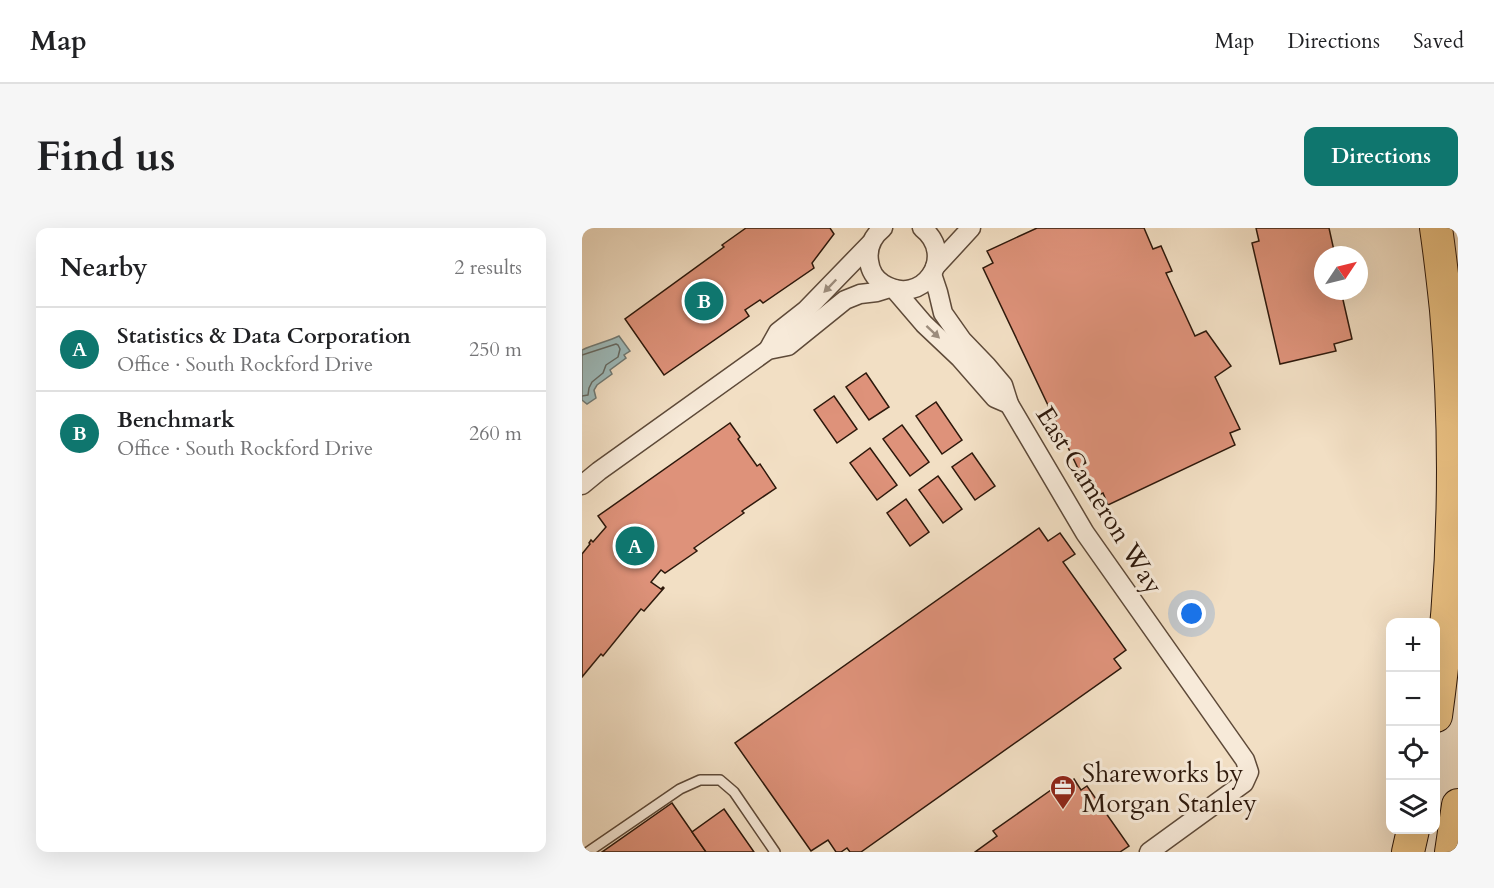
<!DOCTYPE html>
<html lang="en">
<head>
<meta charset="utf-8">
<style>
	:root { --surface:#fff; --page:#f6f6f6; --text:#202124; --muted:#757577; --line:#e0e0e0; --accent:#0f766e }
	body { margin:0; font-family:Cardo,serif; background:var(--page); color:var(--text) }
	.controls { position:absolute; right:18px; bottom:18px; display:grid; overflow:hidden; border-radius:12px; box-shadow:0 6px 24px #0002 }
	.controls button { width:54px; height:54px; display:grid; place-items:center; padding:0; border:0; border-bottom:2px solid var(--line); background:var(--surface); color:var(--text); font:30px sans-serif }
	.compass { position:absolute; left:732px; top:18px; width:54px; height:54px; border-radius:50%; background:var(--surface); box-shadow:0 6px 24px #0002; rotate:55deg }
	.you { position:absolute; left:610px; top:386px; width:21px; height:21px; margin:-15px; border:4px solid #fff; border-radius:50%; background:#1a73e8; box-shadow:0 0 0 9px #1a73e833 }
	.badge { display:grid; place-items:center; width:39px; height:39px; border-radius:50%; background:var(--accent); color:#fff; font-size:20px; font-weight:700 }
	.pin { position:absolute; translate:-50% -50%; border:3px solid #fff; box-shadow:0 2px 6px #0006 }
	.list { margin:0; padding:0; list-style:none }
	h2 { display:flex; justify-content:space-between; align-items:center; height:78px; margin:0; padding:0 24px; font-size:26px }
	h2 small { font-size:20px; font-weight:400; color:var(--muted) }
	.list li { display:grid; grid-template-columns:39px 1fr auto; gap:18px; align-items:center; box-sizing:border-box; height:84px; padding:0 24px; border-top:2px solid var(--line) }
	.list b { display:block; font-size:22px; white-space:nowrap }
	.list p { margin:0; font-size:20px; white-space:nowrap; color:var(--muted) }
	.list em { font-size:20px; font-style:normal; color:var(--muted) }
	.icon { flex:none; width:33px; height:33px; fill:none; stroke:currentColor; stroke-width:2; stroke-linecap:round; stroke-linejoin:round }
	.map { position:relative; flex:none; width:876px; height:624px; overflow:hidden; border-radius:12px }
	header { display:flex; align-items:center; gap:36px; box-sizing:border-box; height:84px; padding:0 30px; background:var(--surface); border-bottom:2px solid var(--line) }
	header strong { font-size:28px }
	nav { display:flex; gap:33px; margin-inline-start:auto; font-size:21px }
	.intro { display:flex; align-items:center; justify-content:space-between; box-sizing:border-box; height:144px; padding:0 36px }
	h1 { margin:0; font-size:42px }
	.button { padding:15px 27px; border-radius:12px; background:var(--accent); color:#fff; font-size:21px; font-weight:700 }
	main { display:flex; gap:36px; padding:0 36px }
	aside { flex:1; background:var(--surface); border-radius:12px; box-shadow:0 6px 24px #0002 }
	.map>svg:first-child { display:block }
</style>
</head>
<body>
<header>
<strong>Map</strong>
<nav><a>Map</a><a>Directions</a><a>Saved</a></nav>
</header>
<div class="intro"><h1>Find us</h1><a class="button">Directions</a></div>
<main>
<aside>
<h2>Nearby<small>2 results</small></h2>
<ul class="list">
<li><span class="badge">A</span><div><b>Statistics &amp; Data Corporation</b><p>Office · South Rockford Drive</p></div><em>250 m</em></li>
<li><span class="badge">B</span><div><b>Benchmark</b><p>Office · South Rockford Drive</p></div><em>260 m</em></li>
</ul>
</aside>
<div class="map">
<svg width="876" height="624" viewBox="0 0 876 624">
	<rect width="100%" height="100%" fill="#f2dfc4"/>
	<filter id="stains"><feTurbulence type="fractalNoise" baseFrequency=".00333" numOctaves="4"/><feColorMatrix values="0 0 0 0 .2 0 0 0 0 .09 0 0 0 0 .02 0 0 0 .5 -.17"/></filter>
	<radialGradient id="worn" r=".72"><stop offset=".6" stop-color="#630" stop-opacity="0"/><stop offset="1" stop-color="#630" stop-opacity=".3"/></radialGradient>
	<!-- water -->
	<path fill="#9dbbbc" stroke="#707a75" stroke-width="1.5" d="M37,108L48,123L42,127L44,130L28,142L30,146L15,157L12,162L14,170L5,176L0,172V122C12,116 25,114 37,108Z"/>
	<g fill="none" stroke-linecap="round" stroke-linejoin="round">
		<!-- shore -->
		<path stroke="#656a64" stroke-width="1.5" d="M0,127L34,116L36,117L38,121L36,129L24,137L21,145L10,154L7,160L6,167L0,168"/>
	</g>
	<!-- building -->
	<g fill="#de927a" stroke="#2d180b" stroke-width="1.5">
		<path d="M164,0H248L252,6L230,35L232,40L181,75L178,72L163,82L167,88L82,147L43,91L142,19L140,17Z"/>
		<path d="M455,0H562L571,21L579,18L590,43L584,45L613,108L624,103L649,138L633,149L658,201L648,205L653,217L526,277L521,265L510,270L401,40L411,35L405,23Z"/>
		<path d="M674,0H747L753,27H741V63H759L770,111L752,116L754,123L698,136L670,15L677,13Z"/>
		<path d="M284,145L307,179L287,192L264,159Z"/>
		<path d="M252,168L275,201L255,215L232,182Z"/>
		<path d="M354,174L380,212L360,226L334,188Z"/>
		<path d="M148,195L158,209L156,211L175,238L178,236L194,260L160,283L162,285L112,320L115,323L83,345L79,342L69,354L79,361L81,359L82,360L62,383L59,381L21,428L19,426L0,449V326L8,316L7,315L9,312L11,314L24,299L16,288Z"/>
		<path d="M320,197L347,234L328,248L301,211Z"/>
		<path d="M288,220L315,257L295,272L268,235Z"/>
		<path d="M390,225L413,258L393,272L370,239Z"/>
		<path d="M356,248L380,281L361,295L337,262Z"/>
		<path d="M324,271L347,304L328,318L305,285Z"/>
		<path d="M457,300L466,313L478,305L493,326L481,334L544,422L532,431L539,440L279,624H268L265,620L259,624H254L246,612L229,623L153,515Z"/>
		<path d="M492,551L499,562L505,558L547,618L538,624H393L415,608L411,603L476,557L478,561Z"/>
		<path d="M90,575L124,624H20Z"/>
		<path d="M142,581L172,624H124L110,604Z"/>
	</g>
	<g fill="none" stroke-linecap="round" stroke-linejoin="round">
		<defs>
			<path id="lane" d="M6,624L98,561L118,552H138L152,564L193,624"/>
			<g id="street">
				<path d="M301,0C291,8 285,20 287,33C288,42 293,51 301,56C340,80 376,28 340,0"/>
				<path d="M353,39L389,0"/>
				<path d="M350,46L356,64L361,85L380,112L405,138L421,157L427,176L503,305L663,532L667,544L662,555L567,624"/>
				<path d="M312,61L342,96L378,130L413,170L427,176"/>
				<path d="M186,122L196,104L224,82L288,16"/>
				<path d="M0,257L17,243L186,122L206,118L263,72L278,66L295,64L308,60"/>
			</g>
			<g id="highway">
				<path d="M854,488C873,351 876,220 864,82C861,54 858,27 854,0"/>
				<path d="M826,624L831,602"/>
				<path d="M869,624L876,577"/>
			</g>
		</defs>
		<!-- lane casing -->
		<use href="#lane" stroke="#5e4a39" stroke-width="12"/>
		<!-- street casing -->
		<use href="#street" stroke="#5e4a39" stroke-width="21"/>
		<!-- highway casing -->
		<use href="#highway" stroke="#2d180b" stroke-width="34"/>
		<!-- lane -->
		<use href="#lane" stroke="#f7ead9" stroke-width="9"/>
		<!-- street -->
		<use href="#street" stroke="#f7ead9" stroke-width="18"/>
		<!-- highway -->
		<use href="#highway" stroke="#e9c082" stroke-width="32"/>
	</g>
	<!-- one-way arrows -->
	<defs><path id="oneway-solid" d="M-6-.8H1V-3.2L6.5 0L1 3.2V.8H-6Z" transform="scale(1.5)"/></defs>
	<g fill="#9c8c7c">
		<use href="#oneway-solid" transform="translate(248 58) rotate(134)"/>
		<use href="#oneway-solid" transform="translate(351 104) rotate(43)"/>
	</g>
	<!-- icons -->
	<defs>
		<symbol id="office-pin" viewBox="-11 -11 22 30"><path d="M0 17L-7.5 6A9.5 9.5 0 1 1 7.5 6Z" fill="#8f2418" stroke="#f7ead9"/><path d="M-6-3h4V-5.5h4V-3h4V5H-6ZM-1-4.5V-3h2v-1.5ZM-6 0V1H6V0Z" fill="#fff"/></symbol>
	</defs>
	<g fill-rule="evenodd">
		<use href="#office-pin" x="466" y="545" width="30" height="40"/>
	</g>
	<g text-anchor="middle" stroke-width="6" stroke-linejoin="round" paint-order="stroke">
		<!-- street labels -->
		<g font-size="26" fill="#2d180b" stroke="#f7ead9">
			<text transform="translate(518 272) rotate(58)" y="9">East Cameron Way</text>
		</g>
		<!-- poi labels -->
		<g font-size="26" fill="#2d180b" stroke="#f7ead9" text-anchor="start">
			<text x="500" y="554">Shareworks by<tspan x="500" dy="30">Morgan Stanley</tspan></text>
		</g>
	</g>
	<rect width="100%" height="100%" filter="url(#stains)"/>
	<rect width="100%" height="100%" fill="url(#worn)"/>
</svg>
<div class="controls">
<button>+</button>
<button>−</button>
<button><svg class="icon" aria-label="locate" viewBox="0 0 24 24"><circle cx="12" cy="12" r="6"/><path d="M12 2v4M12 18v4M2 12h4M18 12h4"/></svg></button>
<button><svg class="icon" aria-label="layers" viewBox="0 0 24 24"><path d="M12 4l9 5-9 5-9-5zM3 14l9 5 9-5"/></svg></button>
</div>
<svg class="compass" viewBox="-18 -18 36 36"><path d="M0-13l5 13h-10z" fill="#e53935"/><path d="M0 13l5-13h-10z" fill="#757577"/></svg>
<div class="you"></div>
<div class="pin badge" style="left:53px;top:318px">A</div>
<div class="pin badge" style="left:122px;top:73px">B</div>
</div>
</main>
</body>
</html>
